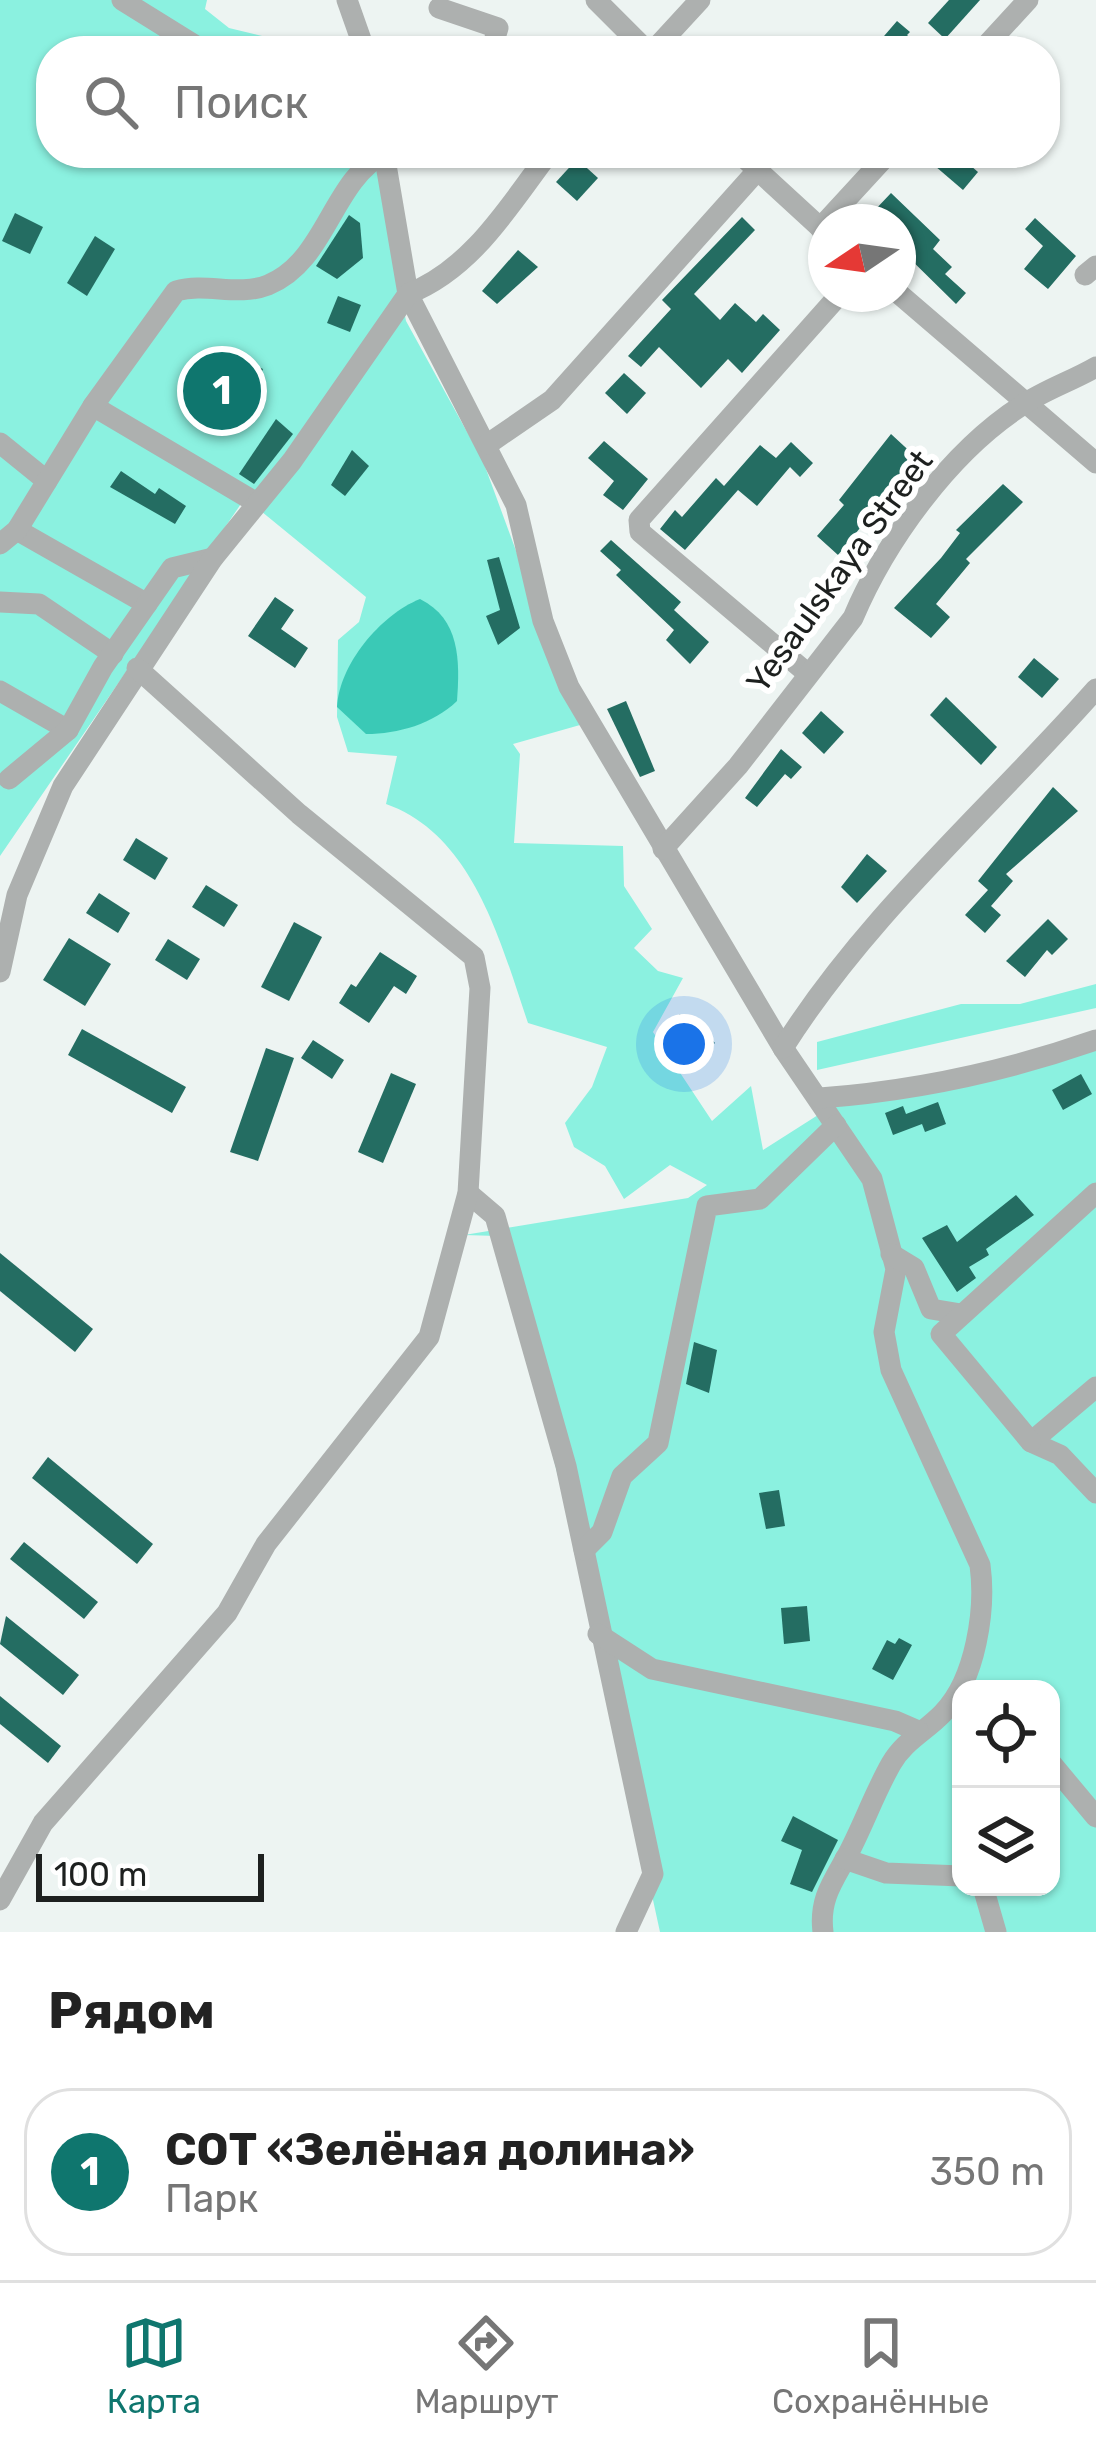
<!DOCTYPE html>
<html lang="ru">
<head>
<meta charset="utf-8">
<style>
	:root { --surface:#fff; --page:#f2f2f2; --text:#222; --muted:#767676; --line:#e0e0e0; --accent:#0f766e }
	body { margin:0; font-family:Rubik,sans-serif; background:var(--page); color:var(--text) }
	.controls { position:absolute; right:36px; bottom:36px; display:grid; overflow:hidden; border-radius:24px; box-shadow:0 3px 9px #0004 }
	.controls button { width:108px; height:108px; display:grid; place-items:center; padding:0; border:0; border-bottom:3px solid var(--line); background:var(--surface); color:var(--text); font:60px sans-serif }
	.compass { position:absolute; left:808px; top:204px; width:108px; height:108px; border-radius:50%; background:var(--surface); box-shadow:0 3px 9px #0004; rotate:257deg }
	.scale { position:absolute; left:36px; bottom:30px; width:228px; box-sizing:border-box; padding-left:12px; border:6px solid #1d201f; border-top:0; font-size:33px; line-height:42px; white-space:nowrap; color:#1d201f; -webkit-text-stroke:9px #fff; paint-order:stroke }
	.you { position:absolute; left:684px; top:1044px; width:42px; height:42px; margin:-30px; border:9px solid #fff; border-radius:50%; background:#1a73e8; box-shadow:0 0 0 18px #1a73e833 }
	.badge { display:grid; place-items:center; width:78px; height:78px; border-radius:50%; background:var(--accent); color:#fff; font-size:39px; font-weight:700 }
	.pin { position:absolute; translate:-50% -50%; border:6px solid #fff; box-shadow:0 3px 12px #0006 }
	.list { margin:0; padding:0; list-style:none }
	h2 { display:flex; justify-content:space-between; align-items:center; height:156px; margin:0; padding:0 48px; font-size:51px }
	h2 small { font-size:39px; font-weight:400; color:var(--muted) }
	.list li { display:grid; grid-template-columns:78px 1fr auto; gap:36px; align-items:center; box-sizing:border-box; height:168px; margin:0 24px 24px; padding:0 24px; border:3px solid var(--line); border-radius:48px }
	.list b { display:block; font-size:45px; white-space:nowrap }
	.list p { margin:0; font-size:39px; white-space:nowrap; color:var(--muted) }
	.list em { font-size:39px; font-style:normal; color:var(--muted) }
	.icon { flex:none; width:66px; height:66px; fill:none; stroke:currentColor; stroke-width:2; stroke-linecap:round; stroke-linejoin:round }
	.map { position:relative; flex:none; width:1096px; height:1932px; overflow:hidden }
	.search { position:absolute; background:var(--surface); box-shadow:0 3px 9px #0004; left:36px; right:36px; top:36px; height:132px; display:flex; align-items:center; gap:30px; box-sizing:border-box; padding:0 42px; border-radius:48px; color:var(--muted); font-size:45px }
	.sheet { height:348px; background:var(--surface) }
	nav { display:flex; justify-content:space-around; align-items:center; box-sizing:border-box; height:168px; border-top:3px solid var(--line); background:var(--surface); font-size:33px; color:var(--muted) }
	nav a { display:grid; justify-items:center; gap:6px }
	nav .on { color:var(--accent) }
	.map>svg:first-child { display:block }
</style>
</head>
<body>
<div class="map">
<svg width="1096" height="1932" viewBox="0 0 1096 1932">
	<rect width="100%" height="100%" fill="#edf4f2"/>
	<!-- green -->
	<g fill="#8bf1e0" fill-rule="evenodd">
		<path d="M0,0H207L205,9L229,28L270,38L284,51H51V153H374L406,321L483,461L580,725L513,744L520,754L514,843L623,846L624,886L652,929L634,948L658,971L683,978L653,1032L712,1121L751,1086L763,1150L851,1094L1096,1045V1932H660L576,1547L497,1236L464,1235L688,1198L707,1185L670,1165L624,1199L605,1166L574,1147L565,1123L592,1087L607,1047L528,1023C501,944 474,835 386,804L397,756L348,752L337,717L338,640L359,622L366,597L245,498L0,856ZM961,1689H1051V1887H961Z"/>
		<path d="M1096,984V1008L817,1070V1042L961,1004H1020Z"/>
	</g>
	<!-- water -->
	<path fill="#3ac9b6" d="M420,599C460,619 460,660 457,701C433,724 398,734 366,734L337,707C339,665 380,615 420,599Z"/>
	<!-- building -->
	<g fill="#246d62">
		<path d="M949,0H980L945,39L928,23Z"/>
		<path d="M897,21L910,32L907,35L924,51H887L878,43Z"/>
		<path d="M946,153H956L978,172L963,190L935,166Z"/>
		<path d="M577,159L598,178L577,201L556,182Z"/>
		<path d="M891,193L940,240L933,249L952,267L945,274L966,293L956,304L898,247V222H884L874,211Z"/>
		<path d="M15,213L43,227L30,254L2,241Z"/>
		<path d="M349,215L360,223L363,258L337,279L316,266Z"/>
		<path d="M742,217L755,230L694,294L720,320L735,303L756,322L763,314L780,330L742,373L728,359L701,388L659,347L641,367L628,356L671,309L662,300Z"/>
		<path d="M1035,218L1076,256L1048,289L1024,269L1043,246L1025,229Z"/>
		<path d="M95,236L115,249L87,296L67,283Z"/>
		<path d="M518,250L538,267L497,304L482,291Z"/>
		<path d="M338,296L361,305L350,332L327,323Z"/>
		<path d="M236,357L263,369L252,395L225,382Z"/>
		<path d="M624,373L646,393L627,414L605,393Z"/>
		<path d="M276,419L293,434L254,484L239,474Z"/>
		<path d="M891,434L917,458L838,555L817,536L844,505L839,500Z"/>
		<path d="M604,441L648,479L623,510L603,495L614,481L588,458Z"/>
		<path d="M791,442L813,463L800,477L790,467L757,506L738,490L685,550L660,529L675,510L682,517L716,478L724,486L760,445L776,458Z"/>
		<path d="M352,450L369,466L345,496L331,485Z"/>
		<path d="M121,471L155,494L159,488L186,506L175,524L110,487Z"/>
		<path d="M1003,484L1023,502L966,559L970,563L936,604L950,617L931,638L894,608L941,558L960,533L956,530Z"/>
		<path d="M611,540L681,602L674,610L709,642L690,664L666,640L674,630L616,575L621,570L600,551Z"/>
		<path d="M499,557L520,628L498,645L486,616L500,610L487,560Z"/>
		<path d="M275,597L294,610L281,629L308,648L295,668L248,636Z"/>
		<path d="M1034,658L1059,679L1042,698L1018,677Z"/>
		<path d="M946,697L997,747L981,765L930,715Z"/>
		<path d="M626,701L655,771L640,777L607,709Z"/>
		<path d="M821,711L844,732L824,754L802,733Z"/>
		<path d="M781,749L802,767L791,779L785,774L757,807L745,798Z"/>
		<path d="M1053,787L1078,811L1006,874L1013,881L991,906L1001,915L985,933L965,915L988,890L978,881Z"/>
		<path d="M136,838L168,858L155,880L123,860Z"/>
		<path d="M867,854L887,871L857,903L841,887Z"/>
		<path d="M206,885L238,905L224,927L192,907Z"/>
		<path d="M99,893L130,913L118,933L86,913Z"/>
		<path d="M1048,919L1068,939L1052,955L1047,950L1025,977L1006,961Z"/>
		<path d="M294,922L322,937L289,1001L261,987Z"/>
		<path d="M69,938L111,964L85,1006L43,980Z"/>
		<path d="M168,939L200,959L187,980L155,960Z"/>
		<path d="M380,952L417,976L406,994L394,986L369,1023L339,1003L351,984L356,987Z"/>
		<path d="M680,1014L699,1037L705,1032L715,1043L696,1059L677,1037L672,1041L661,1029Z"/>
		<path d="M82,1029L186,1087L172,1113L68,1055Z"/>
		<path d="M313,1040L344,1060L332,1079L301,1058Z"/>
		<path d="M266,1048L294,1058L258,1161L230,1152Z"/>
		<path d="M391,1073L416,1084L383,1163L358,1152Z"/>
		<path d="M1081,1074L1092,1094L1063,1110L1052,1090Z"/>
		<path d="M938,1102L946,1124L925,1132L922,1124L893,1135L885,1113L903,1106L906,1114Z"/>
		<path d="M1016,1195L1034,1215L986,1249L989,1255L969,1267L976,1278L957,1292L922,1238L947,1225L957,1242Z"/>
		<path d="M0,1253L93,1329L75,1352L0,1291Z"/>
		<path d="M694,1342L717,1350L709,1393L686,1384Z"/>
		<path d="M48,1457L153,1544L137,1564L32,1478Z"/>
		<path d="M779,1490L785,1526L766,1529L759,1493Z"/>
		<path d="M24,1542L98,1602L84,1619L10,1559Z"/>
		<path d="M807,1606L810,1641L784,1644L781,1608Z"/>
		<path d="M6,1616L79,1675L63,1695L0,1644Z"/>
		<path d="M899,1638L912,1645L893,1680L872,1669L887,1640L895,1644Z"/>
		<path d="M0,1696L61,1746L48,1763L0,1724Z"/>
		<path d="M793,1816L838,1840L812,1892L790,1884L802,1850L781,1841Z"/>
	</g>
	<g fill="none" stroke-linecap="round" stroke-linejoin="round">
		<!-- minor -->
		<g stroke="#adb0af" stroke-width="21">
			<path d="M122,0L204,51"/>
			<path d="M347,0L365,51"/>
			<path d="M596,0L647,51"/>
			<path d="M439,8L498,28L491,51"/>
			<path d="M653,51L700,0"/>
			<path d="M981,51L1028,0"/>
			<path d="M384,153L408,294L516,505L543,621L569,687L783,1048L872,1179L896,1269L884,1332L891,1370L980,1565C986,1609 976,1679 943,1713C926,1731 904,1741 891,1764C874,1794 863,1826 847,1856C832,1883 819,1900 823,1932"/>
			<path d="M739,153L826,233"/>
			<path d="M820,228L889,153"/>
			<path d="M1085,275L1096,266"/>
			<path d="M898,293L1096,463"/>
			<path d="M93,406L257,503"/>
			<path d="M0,443L47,481"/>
			<path d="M488,444L552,400L756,172"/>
			<path d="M17,530L147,604"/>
			<path d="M0,544L17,530L93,406L176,291C207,282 237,297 268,285C327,261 331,181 385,153"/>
			<path d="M0,602L39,604L113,654"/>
			<path d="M807,673L640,532L639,520L840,294"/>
			<path d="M0,691L68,730"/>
			<path d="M9,779L68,730L103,667L172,568L213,558"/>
			<path d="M663,849L738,766L853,618C886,540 950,452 1021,406C1044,390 1072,381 1096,367"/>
			<path d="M0,972L17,895L63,786L213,558L292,461L408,294C472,269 509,206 549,153"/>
			<path d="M783,1048C868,913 991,808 1096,689"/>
			<path d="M820,1098C914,1091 1007,1071 1096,1040"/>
			<path d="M468,1193L495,1216L566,1466L653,1874L626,1932"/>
			<path d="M891,1254L914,1268L931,1309L961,1314"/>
			<path d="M1096,1387L1031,1442L1060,1455L1096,1493"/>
			<path d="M1031,1442L941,1334L1096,1193"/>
			<path d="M584,1550L602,1532L622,1476L658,1443L707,1206L760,1199L836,1125"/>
			<path d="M598,1634L652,1669L895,1721L918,1731"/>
			<path d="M1051,1763L1096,1817"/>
			<path d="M845,1859L886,1873L961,1876"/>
			<path d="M983,1887L996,1932"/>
			<path d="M0,1900L43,1823L227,1613L266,1544L429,1337L468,1193L480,988L474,957L299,814L137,668"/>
		</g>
	</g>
	<g text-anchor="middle" stroke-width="12" stroke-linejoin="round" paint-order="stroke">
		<!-- street labels -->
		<g font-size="33" fill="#1d201f" stroke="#fff">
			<text transform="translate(839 571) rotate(-54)" y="12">Yesaulskaya Street</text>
		</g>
	</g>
</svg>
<div class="controls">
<button><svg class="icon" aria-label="locate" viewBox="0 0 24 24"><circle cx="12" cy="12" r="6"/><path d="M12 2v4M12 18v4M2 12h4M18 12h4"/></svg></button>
<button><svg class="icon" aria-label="layers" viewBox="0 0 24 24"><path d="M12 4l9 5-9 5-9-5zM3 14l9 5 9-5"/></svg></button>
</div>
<svg class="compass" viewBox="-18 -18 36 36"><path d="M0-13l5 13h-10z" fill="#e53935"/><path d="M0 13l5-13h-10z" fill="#767676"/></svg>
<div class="scale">100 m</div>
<div class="you"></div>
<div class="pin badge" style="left:222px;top:391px">1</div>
<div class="search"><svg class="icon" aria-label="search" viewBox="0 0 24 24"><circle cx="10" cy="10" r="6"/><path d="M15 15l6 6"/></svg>Поиск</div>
</div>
<section class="sheet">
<h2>Рядом<small></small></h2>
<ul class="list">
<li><span class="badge">1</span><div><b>СОТ «Зелёная долина»</b><p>Парк</p></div><em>350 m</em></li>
</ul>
</section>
<nav>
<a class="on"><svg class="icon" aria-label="map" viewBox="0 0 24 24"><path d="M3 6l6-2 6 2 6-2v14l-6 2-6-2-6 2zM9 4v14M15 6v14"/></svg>Карта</a>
<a><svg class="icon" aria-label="directions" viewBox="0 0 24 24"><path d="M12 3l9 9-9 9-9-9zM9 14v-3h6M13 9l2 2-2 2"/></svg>Маршрут</a>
<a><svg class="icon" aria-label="saved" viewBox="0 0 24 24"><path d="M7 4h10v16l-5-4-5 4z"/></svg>Сохранённые</a>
</nav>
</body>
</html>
